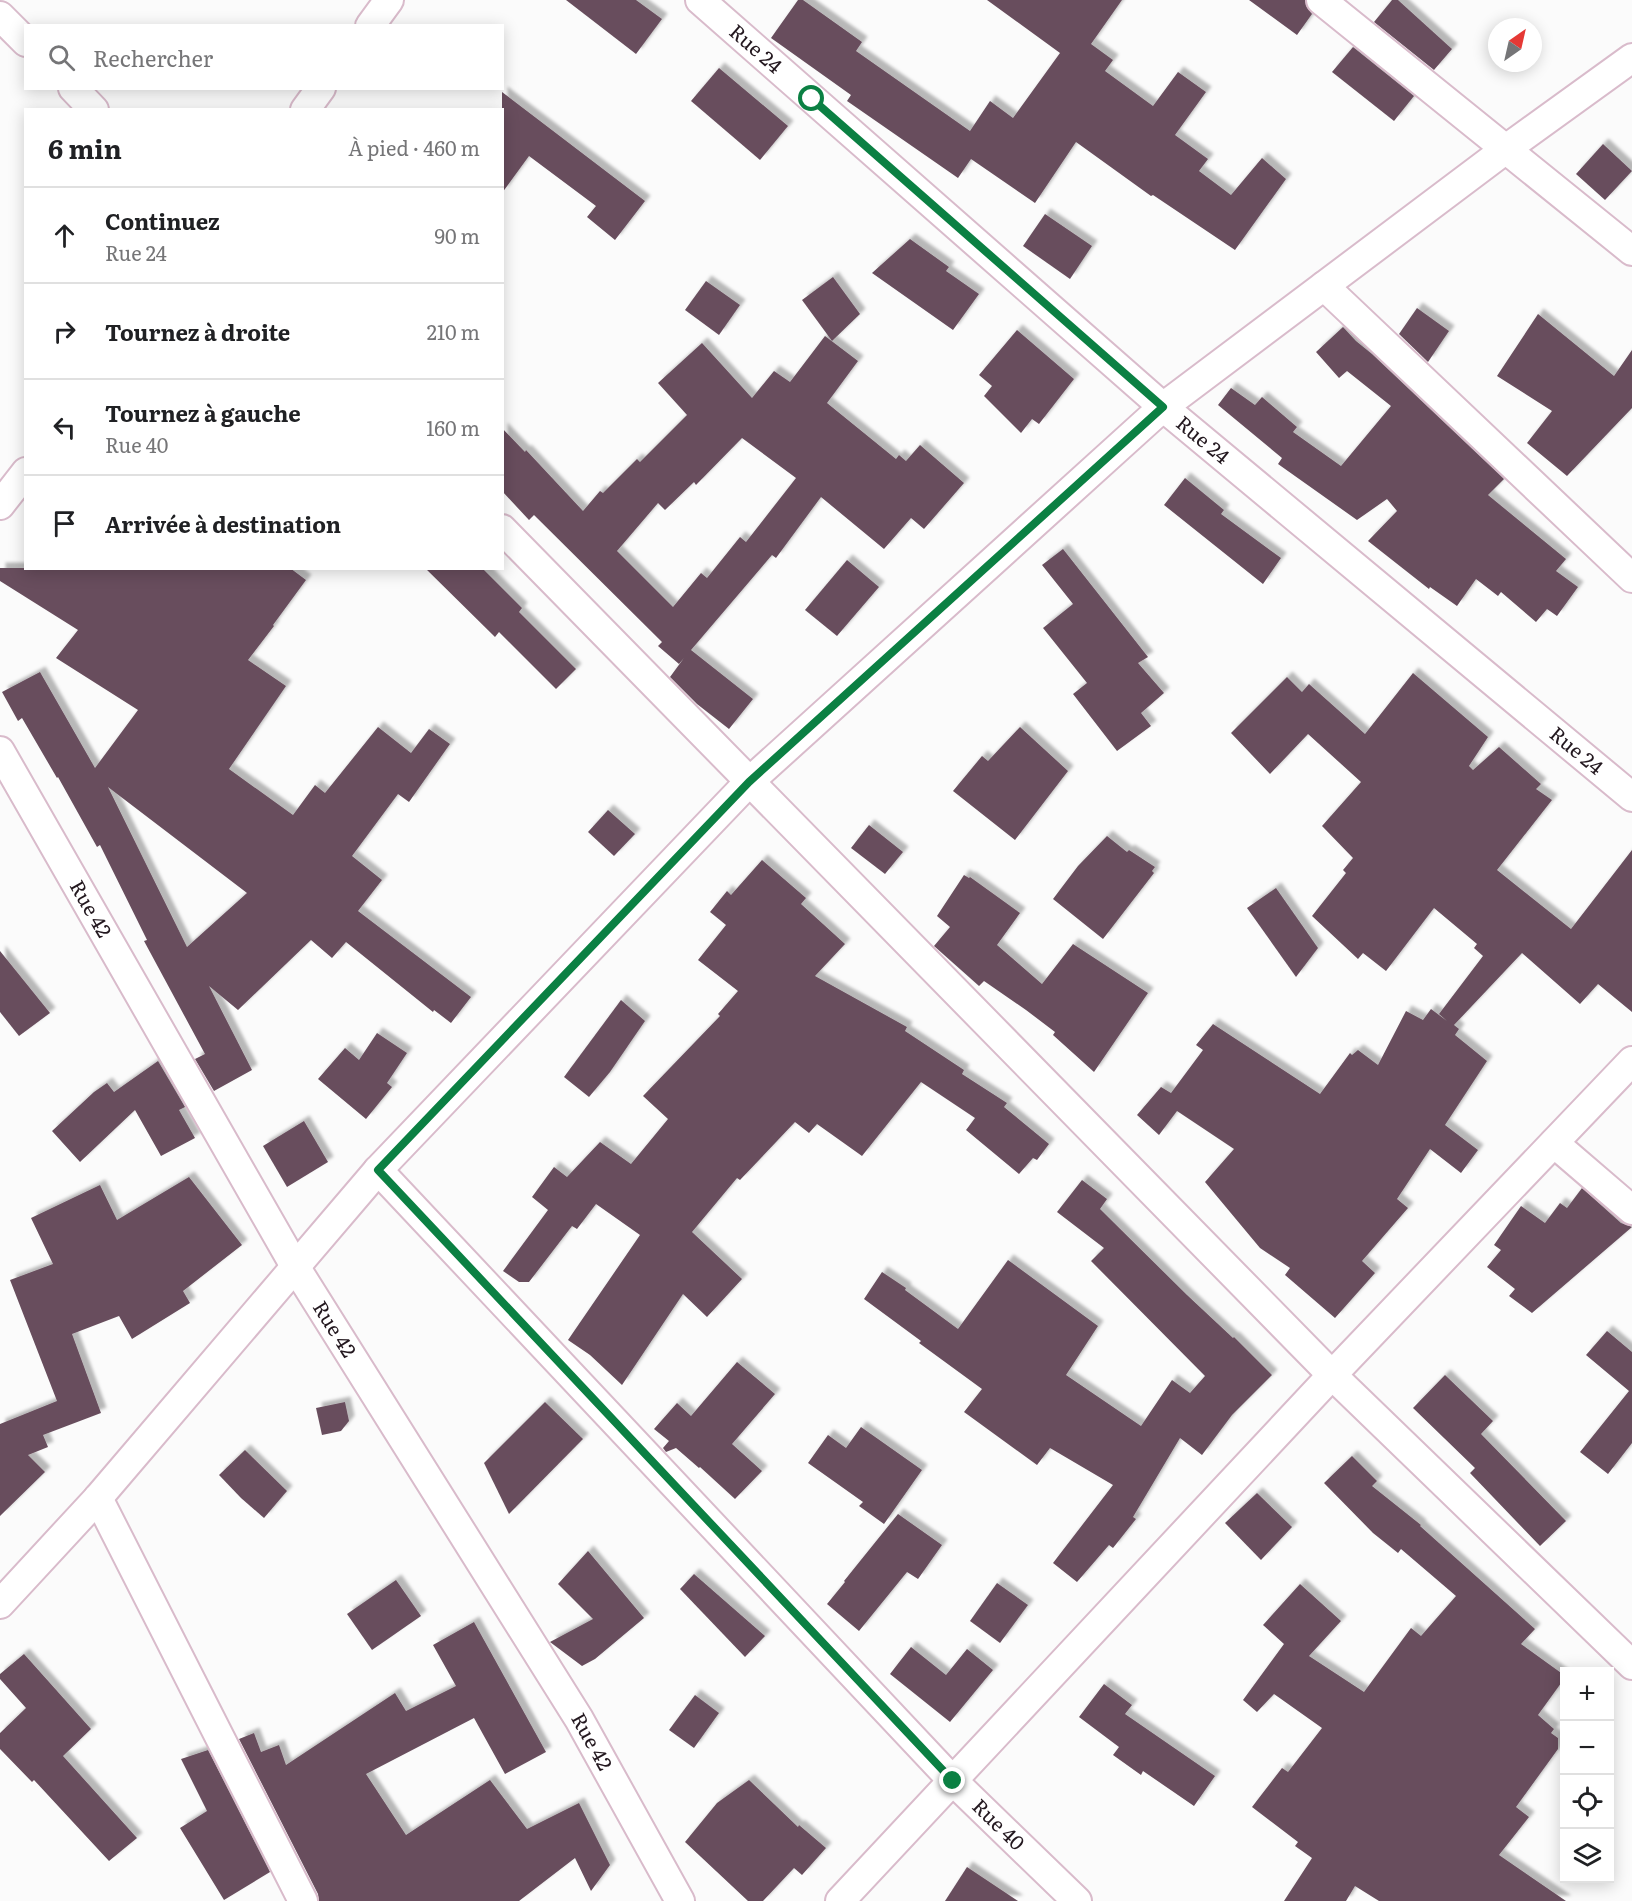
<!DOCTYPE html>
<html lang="fr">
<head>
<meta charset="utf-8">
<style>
	:root { --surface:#fff; --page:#f2f2f2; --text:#202124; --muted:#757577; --line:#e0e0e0 }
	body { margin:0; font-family:Literata,serif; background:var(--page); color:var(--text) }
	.controls { position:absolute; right:18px; bottom:18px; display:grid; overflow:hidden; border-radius:0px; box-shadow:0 3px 15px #0003 }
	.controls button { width:54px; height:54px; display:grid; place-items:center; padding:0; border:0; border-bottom:2px solid var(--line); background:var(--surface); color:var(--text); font:30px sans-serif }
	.compass { position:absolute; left:1488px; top:18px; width:54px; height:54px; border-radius:50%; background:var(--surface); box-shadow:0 3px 15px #0003; rotate:34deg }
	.stop { position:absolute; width:18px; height:18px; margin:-14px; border:4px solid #0b8043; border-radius:50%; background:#fff }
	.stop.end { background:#0b8043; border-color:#fff; box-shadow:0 2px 6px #0008 }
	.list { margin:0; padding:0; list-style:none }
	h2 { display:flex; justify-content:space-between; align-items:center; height:78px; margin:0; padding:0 24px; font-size:26px }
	h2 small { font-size:20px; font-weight:400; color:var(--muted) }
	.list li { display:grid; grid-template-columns:39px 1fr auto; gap:18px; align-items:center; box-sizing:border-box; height:96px; padding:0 24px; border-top:2px solid var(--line) }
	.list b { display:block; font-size:22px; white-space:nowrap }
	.list p { margin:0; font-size:20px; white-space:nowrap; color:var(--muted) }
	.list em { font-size:20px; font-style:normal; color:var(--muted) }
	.icon { flex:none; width:33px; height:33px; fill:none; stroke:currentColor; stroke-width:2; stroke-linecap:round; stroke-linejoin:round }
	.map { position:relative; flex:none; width:1632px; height:1901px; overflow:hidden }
	.search { position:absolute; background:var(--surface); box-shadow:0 3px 15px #0003; left:24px; top:24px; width:480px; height:66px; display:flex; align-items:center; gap:15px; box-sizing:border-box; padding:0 21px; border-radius:0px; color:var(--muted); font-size:22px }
	.panel { position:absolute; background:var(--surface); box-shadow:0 3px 15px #0003; left:24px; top:108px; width:480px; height:462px; border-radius:0px }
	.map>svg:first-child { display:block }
</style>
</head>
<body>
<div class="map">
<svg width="1632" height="1901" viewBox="0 0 1632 1901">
	<defs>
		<filter id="shadow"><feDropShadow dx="5.5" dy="-5.5" stdDeviation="1.5" flood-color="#0004"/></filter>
	</defs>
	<rect width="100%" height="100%" fill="#fbfbfb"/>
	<!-- building -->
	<g fill="#684e5d" fill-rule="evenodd" filter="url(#shadow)">
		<path d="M566,0H636L662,19L636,54Z"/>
		<path d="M798,0H803L862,42L856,51L970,131L990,101L1013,118L1060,53L987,0H1122L1091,44L1113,60L1105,71L1153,106L1178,72L1206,92L1175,135L1208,159L1199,171L1231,195L1262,158L1286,179L1235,250L1153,195L1151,196L1076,142L1035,203L971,159L958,178L847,101L851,95L771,38Z"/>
		<path d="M1249,0H1305L1306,6L1312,14L1297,35Z"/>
		<path d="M1392,0H1398L1452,49L1434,70L1374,22Z"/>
		<path d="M1353,47L1414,96L1394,121L1332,72Z"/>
		<path d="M719,68L788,126L760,160L691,101Z"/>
		<path d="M502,92L645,201L615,240L587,217L596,206L529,156L502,193Z"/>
		<path d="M1603,144L1632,171L1605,200L1576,174Z"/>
		<path d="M1045,214L1092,246L1070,279L1023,246Z"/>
		<path d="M910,239L949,267L946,271L979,294L953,330L872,273Z"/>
		<path d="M833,277L860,314L832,341L802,300Z"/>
		<path d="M706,281L740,305L719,335L685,310Z"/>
		<path d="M1417,308L1449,331L1428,362L1399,334Z"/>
		<path d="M1538,314L1614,376L1632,350V408L1567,476L1527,443L1552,411L1497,376Z"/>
		<path d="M1343,327L1356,341L1372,354L1504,479L1488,495L1566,559L1556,571L1578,587L1557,616L1547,609L1536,622L1501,592L1498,596L1476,579L1457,606L1430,587L1429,589L1368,541L1397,511L1387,499L1357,520L1278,464L1282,458L1218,405L1231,388L1255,405L1262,397L1297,427L1293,432L1341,466L1391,406L1347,371L1339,378L1316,352Z"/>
		<path d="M1017,330L1074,379L1039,424L1032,419L1021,433L984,396L992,386L979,375Z"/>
		<path d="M825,336L858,361L827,403L896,459L899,455L906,461L920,445L964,483L924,529L911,518L884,549L821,497L776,558L772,555L691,650L753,699L729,729L697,704L670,677L684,658L679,664L658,646L662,642L534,515L529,520L502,491V428L525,452L526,450L583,511L600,491L603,493L637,459L640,462L687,415L658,383L702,343L752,398L774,371L790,382ZM742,438L796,478L746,542L740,537L707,578L701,573L673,607L617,551L658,503L665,510L694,482L696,485Z"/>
		<path d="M1185,478L1224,510L1221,514L1281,558L1263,584L1164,505Z"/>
		<path d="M1063,549L1148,657L1138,663L1164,693L1141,713L1151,726L1117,751L1073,694L1087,683L1043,628L1073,604L1042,565Z"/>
		<path d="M847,560L879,587L837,636L805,610Z"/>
		<path d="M0,568H290L306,580L273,625L274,626L248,660L286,686L229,769L293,815L315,785L325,793L378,727L411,753L429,729L450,744L409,802L398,794L352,856L382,880L358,911L471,997L451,1023L434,1010L433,1012L346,942L332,958L311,940L238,1010L209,986L252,1070L214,1091L195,1059L205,1054L144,941L147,940L100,845L97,847L58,777L57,778L22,718L18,721L2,692L40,672L95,768L138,710L56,658L78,630L0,581ZM108,787L247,893L187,947Z"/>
		<path d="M425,568H482L522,608L519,612L576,669L556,689L499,632L495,637Z"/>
		<path d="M1413,673L1488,737L1469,766L1473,770L1499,747L1541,784L1536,789L1552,800L1497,870L1571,929L1632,850V1012L1598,984L1580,1004L1522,953L1454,1025L1459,1029L1455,1035L1487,1061L1445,1125L1478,1150L1461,1173L1430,1149L1397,1199L1408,1208L1362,1261L1375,1273L1335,1318L1285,1275L1290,1268L1260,1248L1205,1182L1234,1149L1177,1111L1159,1135L1137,1115L1161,1087L1171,1093L1203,1050L1196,1045L1213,1024L1320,1094L1350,1053L1352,1055L1358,1050L1378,1065L1406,1011L1423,1020L1431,1009L1447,1021L1439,1014L1483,956L1474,948L1477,944L1434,908L1386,971L1363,953L1358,959L1312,916L1346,873L1343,870L1353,858L1322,826L1361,782L1308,734L1270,774L1231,733L1287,677L1302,692L1309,684L1365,734Z"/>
		<path d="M1020,727L1068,771L1015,840L953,791L982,756L988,761Z"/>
		<path d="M608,810L635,834L614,856L588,832Z"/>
		<path d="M869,825L903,852L885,874L851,848Z"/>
		<path d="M1107,836L1127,852L1129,850L1155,867L1152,871L1154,873L1103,939L1053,899L1078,866Z"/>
		<path d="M762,860L806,898L801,904L845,944L815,976L907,1027L905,1031L964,1070L962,1074L1007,1103L1004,1107L1049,1144L1037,1160L1033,1158L1019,1174L966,1130L975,1118L921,1082L862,1156L817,1124L809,1133L795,1122L740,1180L737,1178L692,1232L742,1279L707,1317L683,1294L622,1385L590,1355L568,1340L640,1235L596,1204L577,1229L572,1226L529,1282H519L503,1271L548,1210L532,1197L554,1167L567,1177L600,1142L631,1164L668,1119L643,1096L720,1016L718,1014L738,991L698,960L726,925L710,912L727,891L731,895Z"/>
		<path d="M964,875L969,878L970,877L1020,913L997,945L1042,984L1073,944L1148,993L1094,1072L1053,1035L1055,1032L1026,1010L984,981L979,986L934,946L950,927L937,916Z"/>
		<path d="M1276,888L1318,948L1296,977L1247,908Z"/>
		<path d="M0,951L50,1013L19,1036L0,1012Z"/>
		<path d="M621,1000L645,1021L610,1072L589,1097L564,1077Z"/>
		<path d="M377,1033L407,1053L387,1083L392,1087L366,1119L318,1079L345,1048L359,1060Z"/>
		<path d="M158,1061L185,1107L179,1110L195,1138L161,1156L135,1110L80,1162L52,1131L94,1092L107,1083L114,1092Z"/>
		<path d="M304,1121L328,1162L287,1187L263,1146Z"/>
		<path d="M189,1177L242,1245L183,1291L190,1303L132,1339L119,1316L72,1334L101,1413L43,1435L48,1447L28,1455L45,1472L0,1516V1424L57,1401L10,1280L53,1264L31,1218L100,1185L117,1220Z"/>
		<path d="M1082,1180L1107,1199L1100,1209L1187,1295L1233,1338L1234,1337L1272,1375L1232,1415L1202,1455L1180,1438L1133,1517L1136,1519L1113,1548L1109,1545L1077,1582L1053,1563L1113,1485L1050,1448L1037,1465L964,1412L982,1389L919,1343L921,1341L864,1299L882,1272L906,1288L905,1290L958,1329L1008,1260L1098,1326L1066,1375L1141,1426L1172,1380L1190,1393L1205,1376L1091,1261L1104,1248L1057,1212Z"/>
		<path d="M1582,1188L1621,1223L1632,1227L1532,1313L1509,1296L1515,1289L1487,1267L1501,1250L1494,1245L1521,1206L1545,1223L1560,1203L1567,1208Z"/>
		<path d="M1607,1331L1632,1352V1443L1608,1474L1580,1452L1629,1391L1586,1355Z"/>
		<path d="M737,1362L775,1394L732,1444L762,1471L735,1499L700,1467L699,1468L676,1448L666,1452L663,1448L669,1441L654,1429L677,1403L691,1416Z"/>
		<path d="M1445,1375L1493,1421L1481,1434L1566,1521L1540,1546L1470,1473L1475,1468L1413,1408Z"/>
		<path d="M345,1402L349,1421L341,1431L322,1435L316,1408Z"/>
		<path d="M545,1402L583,1439L509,1514L484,1463Z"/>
		<path d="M861,1427L922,1470L884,1524L859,1506L863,1502L808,1463L828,1435L846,1448Z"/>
		<path d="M245,1450L287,1491L264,1518L241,1498L219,1475Z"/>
		<path d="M1352,1456L1377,1481L1372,1486L1421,1525L1420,1526L1535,1629L1521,1644L1564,1675V1679L1538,1715L1554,1729L1551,1733L1558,1738V1749L1516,1807L1529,1817L1499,1855L1566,1901H1379L1355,1886L1346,1901H1284L1312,1858L1295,1846L1298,1842L1252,1807L1282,1768L1288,1772L1322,1728L1274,1694L1257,1712L1243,1700L1284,1644L1263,1625L1300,1584L1341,1621L1309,1656L1364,1692L1411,1628L1421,1636L1456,1596L1401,1549L1398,1553L1373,1533L1324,1483Z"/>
		<path d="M1257,1493L1292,1527L1261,1560L1225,1523Z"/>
		<path d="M898,1514L942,1545L918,1579L907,1572L859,1631L827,1604L845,1582L844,1581Z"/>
		<path d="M588,1551L644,1618L595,1659L582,1666L550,1642L593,1619L558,1584Z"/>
		<path d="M694,1574L765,1636L745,1657L680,1589Z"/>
		<path d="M396,1580L421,1616L372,1650L347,1614Z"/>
		<path d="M997,1583L1028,1605L1000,1643L970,1621Z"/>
		<path d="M474,1622L546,1752L505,1774L474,1718L366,1774L406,1835L490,1780L527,1829L579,1803L610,1865L591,1891L575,1858L519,1901H319L318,1894L239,1739L254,1733L261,1752L279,1745L286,1765L395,1693L406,1711L456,1686L433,1645Z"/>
		<path d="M911,1647L946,1675L967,1649L993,1670L950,1722L890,1674Z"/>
		<path d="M24,1654L91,1729L63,1756L137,1838L109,1861L34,1780L32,1782L0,1749V1733L26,1708L0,1679V1674Z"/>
		<path d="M1104,1684L1132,1705L1125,1714L1215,1776L1194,1806L1143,1771L1141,1775L1113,1755L1119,1747L1079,1717Z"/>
		<path d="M695,1695L719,1713L694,1748L669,1730Z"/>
		<path d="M208,1750L270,1872L224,1900L180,1828L207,1811L181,1759Z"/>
		<path d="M749,1780L798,1827L799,1825L826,1848L802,1875L794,1868L763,1901H748L685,1842L717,1803Z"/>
		<path d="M967,1867L1018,1901H945Z"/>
	</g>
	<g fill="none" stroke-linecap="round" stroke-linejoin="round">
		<defs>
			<g id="minor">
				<path id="s1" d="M700,0L1163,407L1632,797"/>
				<path d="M1321,0L1632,251"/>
				<path d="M0,16L26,42"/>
				<path d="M370,26L389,0"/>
				<path d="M73,88L94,110"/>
				<path d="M305,110L321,88"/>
				<path d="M1324,286L1632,578"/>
				<path d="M0,505L26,472"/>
				<path d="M502,529L1332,1375L1632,1665"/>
				<path id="s2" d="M0,751L296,1268L579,1719L680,1901"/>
				<path d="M1554,1143L1632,1210"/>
				<path id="s3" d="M378,1170L953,1781L1077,1901"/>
				<path d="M98,1498L303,1901"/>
				<path d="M0,1604L98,1498L378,1170L749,782L1163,407L1506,149L1632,58"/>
				<path d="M840,1901L1332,1375L1632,1061"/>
			</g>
		</defs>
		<!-- minor casing -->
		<use href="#minor" stroke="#d9bbcb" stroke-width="32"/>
		<!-- minor -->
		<use href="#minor" stroke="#fff" stroke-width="28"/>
	</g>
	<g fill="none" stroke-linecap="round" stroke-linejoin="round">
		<!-- route -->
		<path stroke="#0b8043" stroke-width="8" d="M812,99L1163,407L749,782L378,1170L953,1781"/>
	</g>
	<g text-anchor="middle" stroke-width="6" stroke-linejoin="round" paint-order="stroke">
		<!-- street labels -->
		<g font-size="20" fill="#23181f" stroke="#fff">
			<text dy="7" stroke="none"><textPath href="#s1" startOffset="74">Rue 24</textPath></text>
			<text dy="7" stroke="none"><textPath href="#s1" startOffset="668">Rue 24</textPath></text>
			<text dy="7" stroke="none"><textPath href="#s1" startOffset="1154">Rue 24</textPath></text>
			<text dy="7" stroke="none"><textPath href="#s2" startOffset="182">Rue 42</textPath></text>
			<text dy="7" stroke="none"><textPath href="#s2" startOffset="668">Rue 42</textPath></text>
			<text dy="7" stroke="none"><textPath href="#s2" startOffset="1154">Rue 42</textPath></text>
			<text dy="7" stroke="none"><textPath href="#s3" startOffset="902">Rue 40</textPath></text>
		</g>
	</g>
</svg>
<div class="controls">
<button>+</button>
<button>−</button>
<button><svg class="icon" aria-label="locate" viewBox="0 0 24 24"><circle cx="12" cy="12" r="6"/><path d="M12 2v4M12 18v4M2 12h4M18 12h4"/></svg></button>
<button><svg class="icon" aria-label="layers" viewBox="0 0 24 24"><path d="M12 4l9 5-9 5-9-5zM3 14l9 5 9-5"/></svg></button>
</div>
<svg class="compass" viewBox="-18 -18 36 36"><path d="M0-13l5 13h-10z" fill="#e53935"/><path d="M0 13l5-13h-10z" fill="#757577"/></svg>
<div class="stop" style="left:812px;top:99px"></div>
<div class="stop end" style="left:953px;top:1781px"></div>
<div class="search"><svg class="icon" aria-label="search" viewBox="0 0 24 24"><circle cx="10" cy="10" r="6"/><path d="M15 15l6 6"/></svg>Rechercher</div>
<section class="panel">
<h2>6 min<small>À pied · 460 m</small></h2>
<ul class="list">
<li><svg class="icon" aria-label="ahead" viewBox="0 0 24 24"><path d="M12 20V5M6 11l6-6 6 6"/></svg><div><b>Continuez</b><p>Rue 24</p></div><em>90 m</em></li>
<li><svg class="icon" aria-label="right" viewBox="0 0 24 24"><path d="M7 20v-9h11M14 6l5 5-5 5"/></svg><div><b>Tournez à droite</b></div><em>210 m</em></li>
<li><svg class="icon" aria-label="left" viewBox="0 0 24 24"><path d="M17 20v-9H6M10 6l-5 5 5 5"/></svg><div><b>Tournez à gauche</b><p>Rue 40</p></div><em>160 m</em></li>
<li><svg class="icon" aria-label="arrive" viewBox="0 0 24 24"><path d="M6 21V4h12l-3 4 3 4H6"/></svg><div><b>Arrivée à destination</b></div></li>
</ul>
</section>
</div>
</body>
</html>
